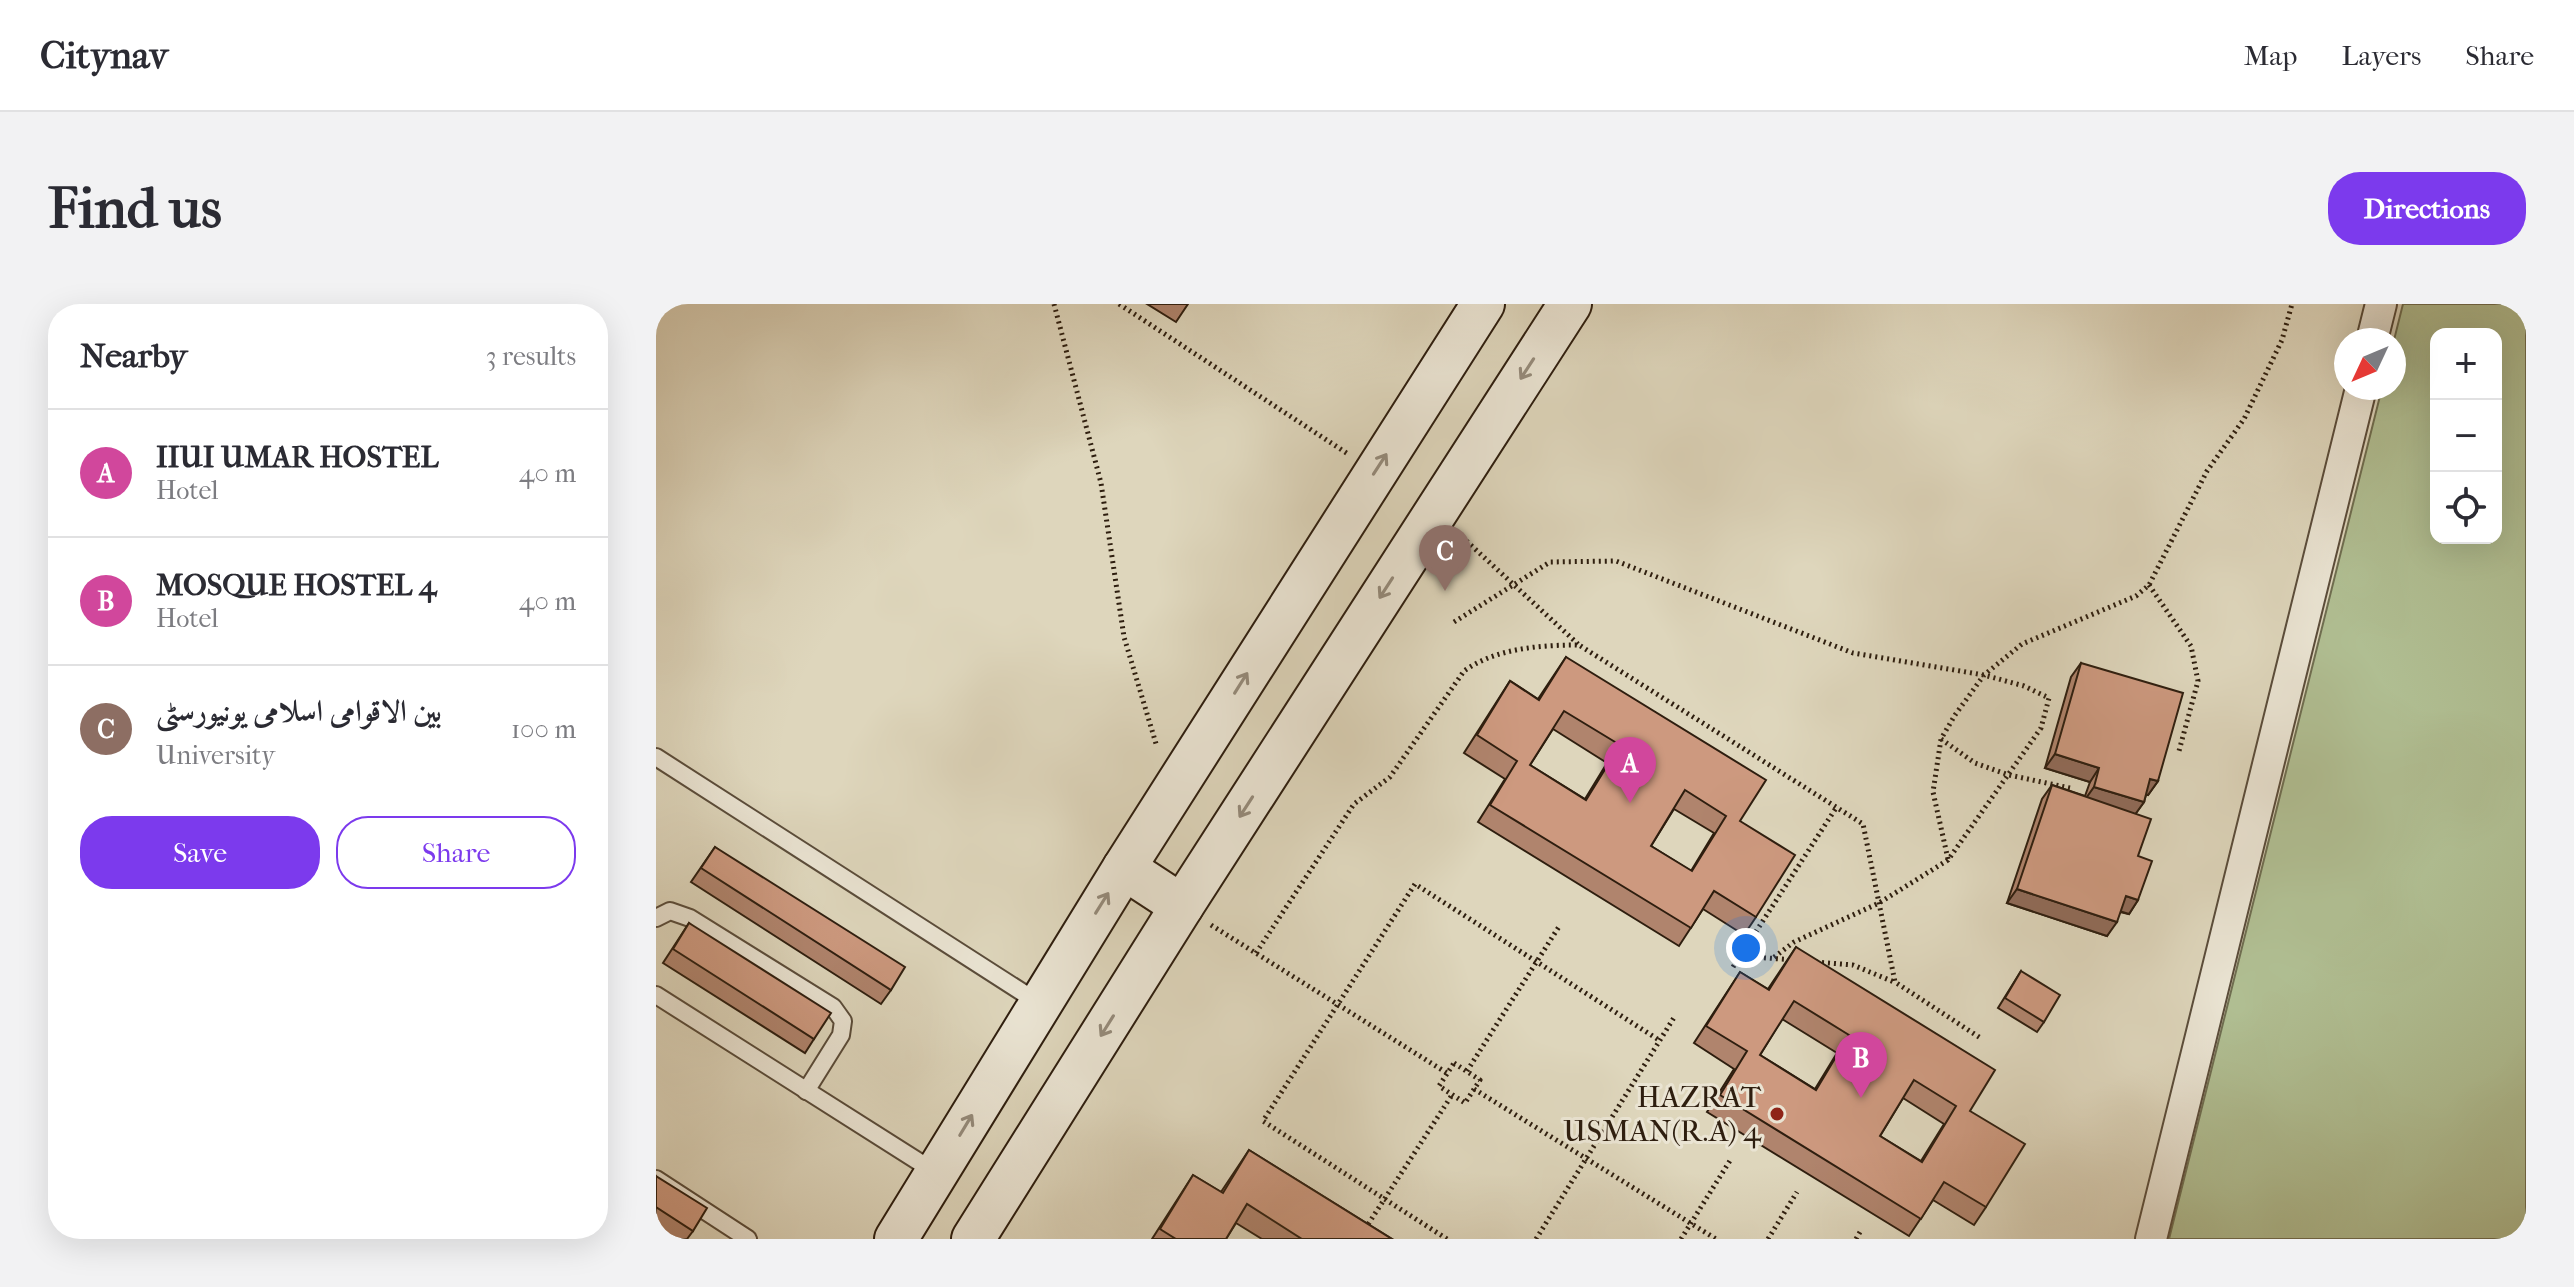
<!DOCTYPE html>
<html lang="en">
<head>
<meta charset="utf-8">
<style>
	:root { --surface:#fff; --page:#f2f2f3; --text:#2b2b33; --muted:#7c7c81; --line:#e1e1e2; --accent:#7c3aed }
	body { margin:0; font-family:"IM FELL French Canon",Amiri,serif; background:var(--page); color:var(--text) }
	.controls { position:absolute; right:24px; top:24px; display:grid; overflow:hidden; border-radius:16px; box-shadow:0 8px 32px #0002 }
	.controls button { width:72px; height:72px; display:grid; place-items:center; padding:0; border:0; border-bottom:2px solid var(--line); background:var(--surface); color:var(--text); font:40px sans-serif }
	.compass { position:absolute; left:1678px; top:24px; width:72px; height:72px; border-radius:50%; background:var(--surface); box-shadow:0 8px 32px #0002; rotate:226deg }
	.you { position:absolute; left:1090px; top:644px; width:28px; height:28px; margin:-20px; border:6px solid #fff; border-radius:50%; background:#1a73e8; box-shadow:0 0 0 12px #1a73e833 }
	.badge { display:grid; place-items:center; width:52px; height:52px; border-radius:50%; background:var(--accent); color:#fff; font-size:26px; font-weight:700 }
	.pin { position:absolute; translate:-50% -66px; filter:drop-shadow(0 2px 4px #0008) }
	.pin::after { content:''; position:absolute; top:42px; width:28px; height:24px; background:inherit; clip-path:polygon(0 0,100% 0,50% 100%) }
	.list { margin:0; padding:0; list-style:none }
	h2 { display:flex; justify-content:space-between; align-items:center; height:104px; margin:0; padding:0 32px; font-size:34px }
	h2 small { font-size:26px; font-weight:400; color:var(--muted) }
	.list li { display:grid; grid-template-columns:52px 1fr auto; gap:24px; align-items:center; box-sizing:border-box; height:128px; padding:0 32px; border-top:2px solid var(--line) }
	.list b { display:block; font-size:30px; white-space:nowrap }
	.list p { margin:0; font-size:26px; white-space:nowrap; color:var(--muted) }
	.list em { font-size:26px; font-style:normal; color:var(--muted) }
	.actions { display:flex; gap:16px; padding:24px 32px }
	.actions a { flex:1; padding:18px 0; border:2px solid var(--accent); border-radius:32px; text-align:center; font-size:28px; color:var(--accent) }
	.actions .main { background:var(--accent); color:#fff }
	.icon { flex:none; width:44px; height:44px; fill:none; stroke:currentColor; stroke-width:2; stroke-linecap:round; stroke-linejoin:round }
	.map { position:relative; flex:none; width:1870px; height:935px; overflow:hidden; border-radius:32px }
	header { display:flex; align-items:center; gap:48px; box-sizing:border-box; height:112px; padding:0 40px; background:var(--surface); border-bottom:2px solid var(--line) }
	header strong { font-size:38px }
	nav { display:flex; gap:44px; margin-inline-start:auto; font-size:28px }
	.intro { display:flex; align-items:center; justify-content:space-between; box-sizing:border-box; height:192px; padding:0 48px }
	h1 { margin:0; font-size:56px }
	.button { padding:20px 36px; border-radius:32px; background:var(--accent); color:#fff; font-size:28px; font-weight:700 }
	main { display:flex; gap:48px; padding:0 48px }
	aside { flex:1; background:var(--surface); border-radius:32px; box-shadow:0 8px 32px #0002 }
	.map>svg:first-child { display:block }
</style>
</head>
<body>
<header>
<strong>Citynav</strong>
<nav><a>Map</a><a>Layers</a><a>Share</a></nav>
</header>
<div class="intro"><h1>Find us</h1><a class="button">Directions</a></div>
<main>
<aside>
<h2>Nearby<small>3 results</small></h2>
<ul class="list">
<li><span class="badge" style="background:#d1479c">A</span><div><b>IIUI UMAR HOSTEL</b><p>Hotel</p></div><em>40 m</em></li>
<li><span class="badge" style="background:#d1479c">B</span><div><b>MOSQUE HOSTEL 4</b><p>Hotel</p></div><em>40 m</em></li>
<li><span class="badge" style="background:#8d6e63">C</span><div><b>بین الاقوامی اسلامی یونیورسٹی</b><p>University</p></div><em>100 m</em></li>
</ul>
<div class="actions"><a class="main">Save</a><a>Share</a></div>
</aside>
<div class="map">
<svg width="1870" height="935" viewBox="0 0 1870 935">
	<rect width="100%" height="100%" fill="#ded6bc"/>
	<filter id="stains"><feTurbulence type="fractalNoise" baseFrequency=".0025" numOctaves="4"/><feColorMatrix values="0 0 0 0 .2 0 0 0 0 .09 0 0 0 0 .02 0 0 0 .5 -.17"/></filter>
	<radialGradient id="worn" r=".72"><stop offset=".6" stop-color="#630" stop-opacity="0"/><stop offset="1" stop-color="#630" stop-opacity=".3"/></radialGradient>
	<!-- green -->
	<path fill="#b0be92" stroke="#6f6e50" stroke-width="2" fill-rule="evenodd" d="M1747,0H1870V935H1513L1726,84H1738V36ZM1780,30H1840V234H1780Z"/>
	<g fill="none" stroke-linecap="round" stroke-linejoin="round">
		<defs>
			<g id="lane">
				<path d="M0,453L383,699"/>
				<path d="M0,614L14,607L34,614L177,703L187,717L185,731L150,787"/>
				<path d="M0,691L279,868"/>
				<path d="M0,875L92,935"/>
			</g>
			<g id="street">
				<path d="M1716,36L1725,0"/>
				<path d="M1495,935L1705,84"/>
			</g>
			<g id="secondary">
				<path d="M468,564L526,602"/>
				<path d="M240,935L468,564L827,0"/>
				<path d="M317,935L526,602L914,0"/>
			</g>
		</defs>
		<!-- lane casing -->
		<use href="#lane" stroke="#5a4c3a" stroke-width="20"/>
		<!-- street casing -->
		<use href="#street" stroke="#5a4c3a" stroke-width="34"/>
		<!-- secondary casing -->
		<use href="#secondary" stroke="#2e1e0f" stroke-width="46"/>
		<!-- path -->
		<g stroke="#2e1e0f" stroke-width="5" stroke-dasharray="2 4" stroke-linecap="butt">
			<path d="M398,0L445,179L468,333L501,443"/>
			<path d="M463,0L692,150"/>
			<path d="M806,233L922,340"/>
			<path d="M1493,281L1535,342L1542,377L1523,447"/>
			<path d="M798,318L894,258L960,257L1197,349L1328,371L1368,382L1393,394L1385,424L1292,556L1223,599L1138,638L1117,654"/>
			<path d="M1285,435L1319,459L1353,471L1414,484"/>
			<path d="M1292,555L1277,488L1285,435L1299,411L1328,371L1366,340L1480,292L1493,281L1551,167L1588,115L1626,36L1636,0"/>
			<path d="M555,621L791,769"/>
			<path d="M600,649L698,500L734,473L808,367C840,344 885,341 923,341L1207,520L1239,678L1326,735"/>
			<path d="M1084,652L1138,656"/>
			<path d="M1160,658L1197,661L1238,678"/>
			<path d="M1077,663L1180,504"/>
			<path d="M798,759L824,776L809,799L783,782Z"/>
			<path d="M811,767L904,621"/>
			<path d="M818,785L1060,935"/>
			<path d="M709,925L796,791"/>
			<path d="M791,935L607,817L759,580L1003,736"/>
			<path d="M880,935L1019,712"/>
			<path d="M1025,935L1075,855"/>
			<path d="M1112,935L1141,888"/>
			<path d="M1200,935L1204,928"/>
		</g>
		<!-- lane -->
		<use href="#lane" stroke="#eae4d3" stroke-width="16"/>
		<!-- street -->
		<use href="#street" stroke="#eae4d3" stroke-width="30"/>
		<!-- secondary -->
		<use href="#secondary" stroke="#eae4d3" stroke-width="42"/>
	</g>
	<!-- wall -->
	<g fill="#b0846d" stroke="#2e1e0f" stroke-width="2" fill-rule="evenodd">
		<path d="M491,0H532L520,18Z"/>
		<path d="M910,353L1084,517L1100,613L1088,631L1047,605L1023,642L822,518L849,475L808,449L854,377L882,395ZM897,425L951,459L929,495L874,461ZM1018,505L1058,529L1035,567L995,542Z"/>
		<path d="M1425,359L1502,477L1492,491H1490L1488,498L1480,509L1482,552V596L1473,610L1464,608L1451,632L1351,599L1386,495L1396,481L1429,492L1434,478L1389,464L1415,373Z"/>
		<path d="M59,543L235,686L225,700L35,578Z"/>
		<path d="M33,619L158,735L149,749L7,659Z"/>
		<path d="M1140,643L1314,807L1330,903L1318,921L1277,896L1253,932L1051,808L1078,765L1038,739L1084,668L1112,685ZM1126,715L1181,749L1159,785L1104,751ZM1247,794L1288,820L1265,857L1224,832Z"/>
		<path d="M1365,667L1388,718L1381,728L1342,704Z"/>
		<path d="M593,846L736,935H606L580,919L570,935H496L537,871L565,888Z"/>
		<path d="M0,872L37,927L31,935H18L0,924Z"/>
	</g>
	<!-- shaded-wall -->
	<g fill="#906b59" stroke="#2e1e0f" stroke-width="2">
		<path d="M1399,450L1443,464L1434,478L1389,464Z"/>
		<path d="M1494,475L1502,477L1492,491L1484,489Z"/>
		<path d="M1438,483L1488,498L1478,512L1428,497Z"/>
		<path d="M1361,585L1461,618L1451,632L1351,599Z"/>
		<path d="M1470,592L1482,596L1473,610L1460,606Z"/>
	</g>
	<!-- building -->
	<g fill="#cd997f" stroke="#2e1e0f" stroke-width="2" fill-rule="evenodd">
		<path d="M910,353L1110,476L1084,517L1139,551L1100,613L1058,587L1035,624L834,501L861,457L821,431L854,377L883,396ZM908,407L964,441L930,496L874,461ZM1029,486L1070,512L1036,567L995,542Z"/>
		<path d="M1425,359L1527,389L1502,477L1494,475L1488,498L1438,483L1443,464L1399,450Z"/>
		<path d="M1396,481L1495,515L1482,552L1496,557L1482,596L1470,592L1461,618L1361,585Z"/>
		<path d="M59,543L249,663L235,686L45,564Z"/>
		<path d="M33,619L175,709L158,735L17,645Z"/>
		<path d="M1140,643L1339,766L1314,807L1369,840L1330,903L1288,878L1265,915L1064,791L1091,747L1050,722L1084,668L1113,686ZM1138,697L1193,731L1160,786L1104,751ZM1258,776L1300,802L1266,858L1224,832Z"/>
		<path d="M1365,667L1404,691L1388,718L1349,694Z"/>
		<path d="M593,846L736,935H646L591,900L570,935H520L504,925L537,871L567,889Z"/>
		<path d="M0,872L51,904L37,927L0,903Z"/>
	</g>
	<!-- one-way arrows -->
	<defs><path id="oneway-shaft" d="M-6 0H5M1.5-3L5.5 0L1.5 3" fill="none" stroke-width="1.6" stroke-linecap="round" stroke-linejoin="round" transform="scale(2)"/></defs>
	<g stroke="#958b7b">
		<use href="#oneway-shaft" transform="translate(871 65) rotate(123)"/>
		<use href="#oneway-shaft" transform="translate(724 160) rotate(-57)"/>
		<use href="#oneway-shaft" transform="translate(730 284) rotate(123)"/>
		<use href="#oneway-shaft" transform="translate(585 379) rotate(-58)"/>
		<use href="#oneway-shaft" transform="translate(590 503) rotate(123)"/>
		<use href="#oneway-shaft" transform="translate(446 599) rotate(-58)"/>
		<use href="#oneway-shaft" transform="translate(451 722) rotate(122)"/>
		<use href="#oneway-shaft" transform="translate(310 821) rotate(-59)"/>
	</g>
	<!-- markers -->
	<circle fill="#8f2418" stroke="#eae4d3" stroke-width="3" cx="1121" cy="810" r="8"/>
	<g text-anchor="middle" stroke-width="6" stroke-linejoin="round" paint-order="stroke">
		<!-- poi labels -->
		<g font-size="30" fill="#2e1e0f" stroke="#eae4d3" text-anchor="end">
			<text x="1105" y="803">HAZRAT<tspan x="1105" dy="34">USMAN(R.A) 4</tspan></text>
		</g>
	</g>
	<rect width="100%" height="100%" filter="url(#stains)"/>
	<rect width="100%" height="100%" fill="url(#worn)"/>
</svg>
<div class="controls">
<button>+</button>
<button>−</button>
<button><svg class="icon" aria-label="locate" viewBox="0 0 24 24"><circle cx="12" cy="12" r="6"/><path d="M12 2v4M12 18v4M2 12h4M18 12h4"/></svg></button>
</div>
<svg class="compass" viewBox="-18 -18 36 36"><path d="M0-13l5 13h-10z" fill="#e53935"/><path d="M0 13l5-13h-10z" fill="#7c7c81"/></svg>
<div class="you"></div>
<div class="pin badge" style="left:974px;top:499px;background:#d1479c">A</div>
<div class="pin badge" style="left:1205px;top:794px;background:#d1479c">B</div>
<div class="pin badge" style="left:789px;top:287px;background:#8d6e63">C</div>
</div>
</main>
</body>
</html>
